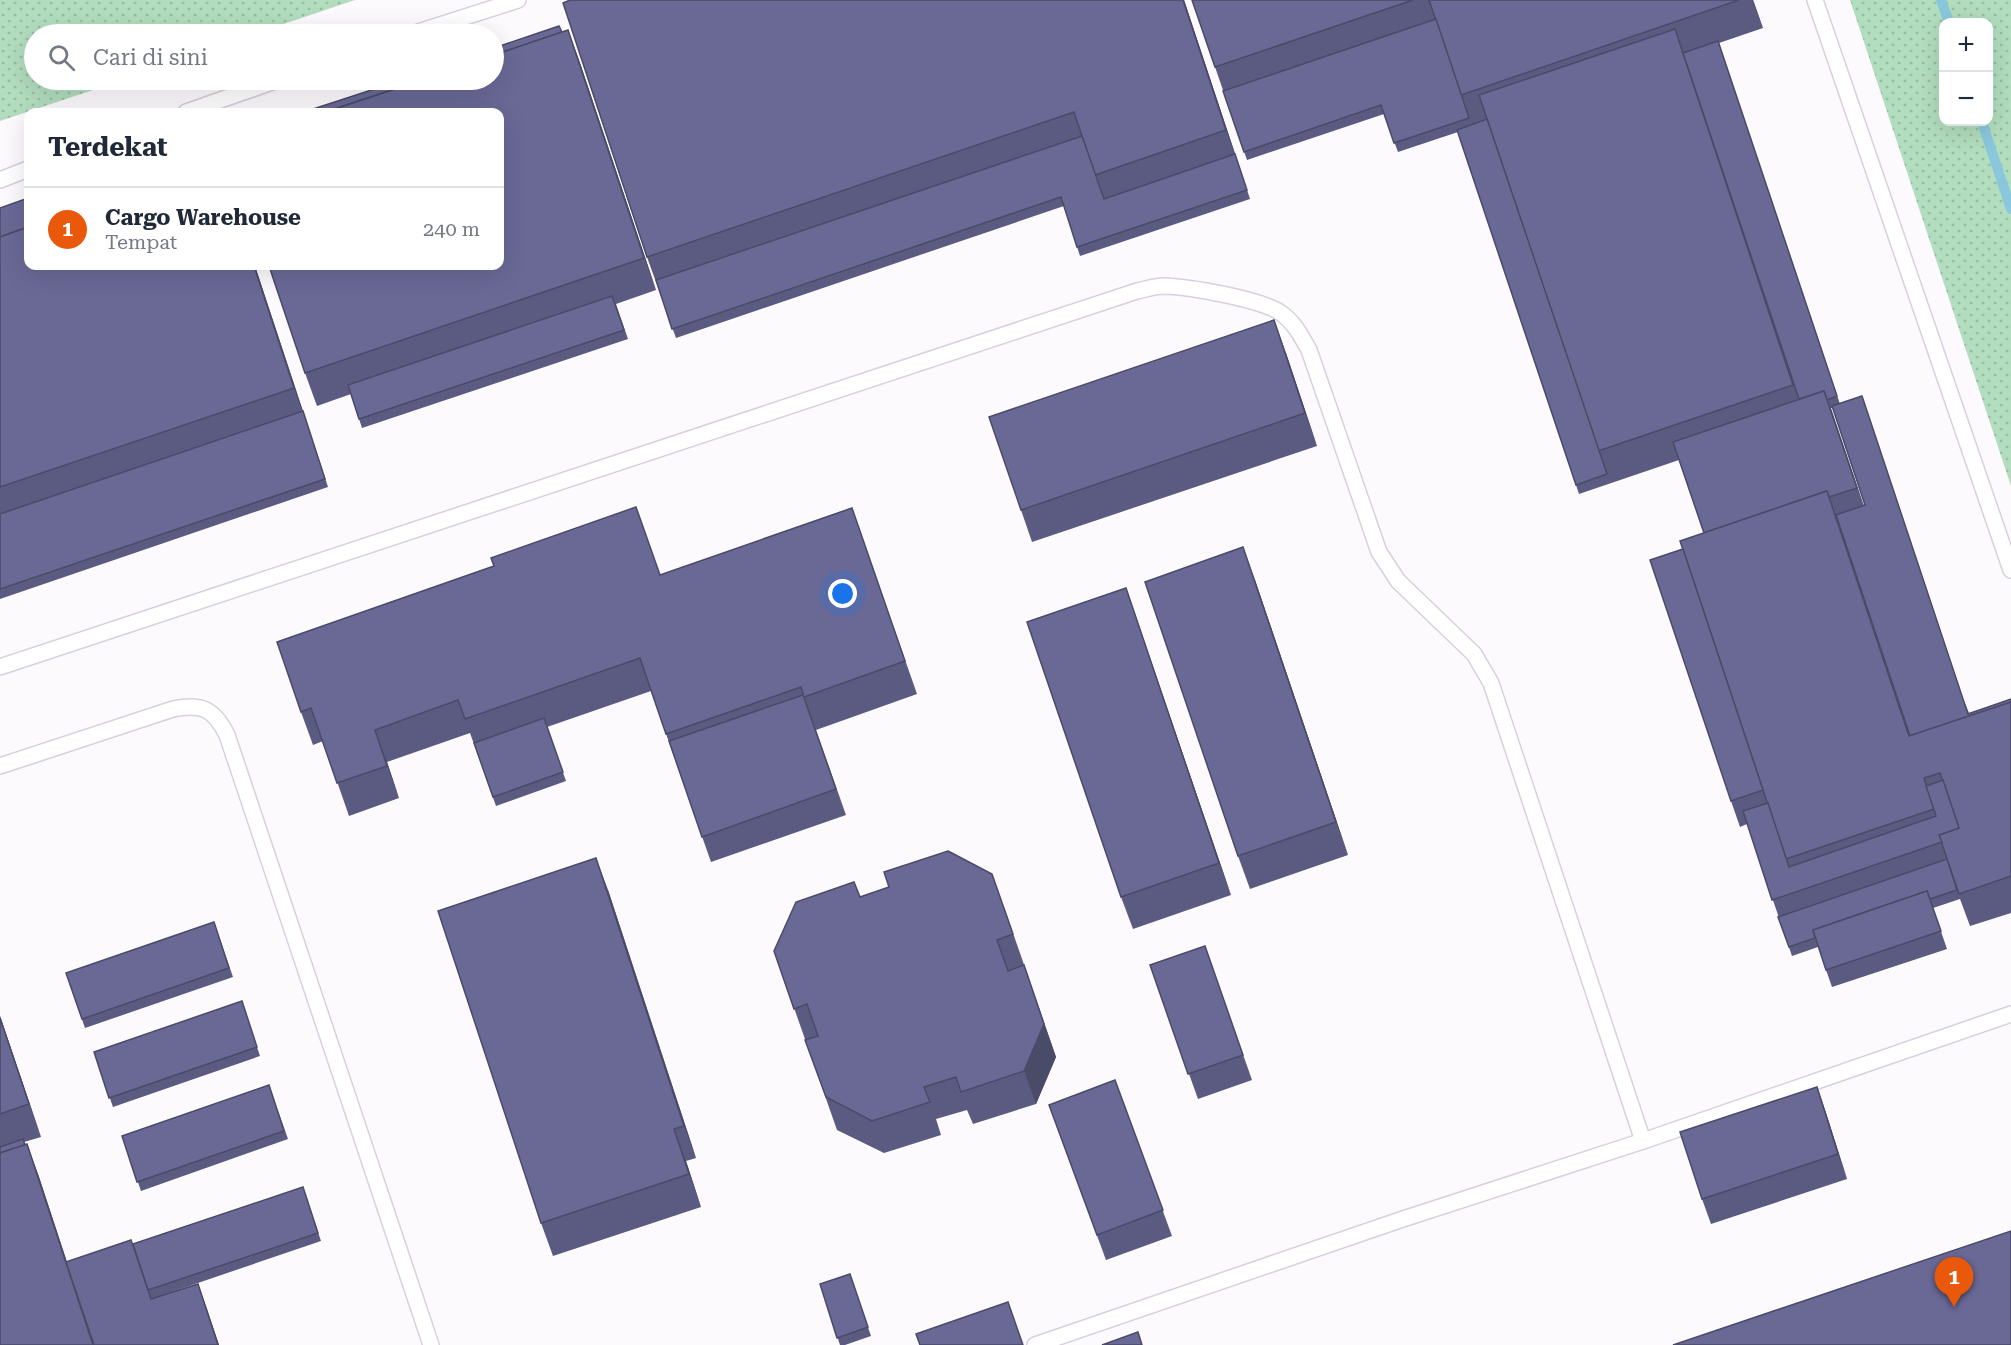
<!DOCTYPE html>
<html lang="id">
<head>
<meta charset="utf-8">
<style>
	:root { --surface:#fff; --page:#f2f2f3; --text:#1f2937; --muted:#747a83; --line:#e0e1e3; --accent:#ea580c }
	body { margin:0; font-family:"Roboto Serif",serif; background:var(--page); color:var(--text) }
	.controls { position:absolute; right:18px; top:18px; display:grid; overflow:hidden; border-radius:12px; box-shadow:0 6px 24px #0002 }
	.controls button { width:54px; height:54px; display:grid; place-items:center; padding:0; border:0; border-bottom:2px solid var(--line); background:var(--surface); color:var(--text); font:30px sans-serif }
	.you { position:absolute; left:843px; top:594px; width:21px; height:21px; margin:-15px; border:4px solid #fff; border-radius:50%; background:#1a73e8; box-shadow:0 0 0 9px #1a73e833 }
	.badge { display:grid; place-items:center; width:39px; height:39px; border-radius:50%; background:var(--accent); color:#fff; font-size:20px; font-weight:700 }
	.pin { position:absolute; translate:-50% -50px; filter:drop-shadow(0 2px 3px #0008) }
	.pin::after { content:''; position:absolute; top:32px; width:21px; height:18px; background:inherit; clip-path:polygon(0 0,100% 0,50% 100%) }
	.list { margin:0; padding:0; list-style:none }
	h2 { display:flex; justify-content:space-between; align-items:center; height:78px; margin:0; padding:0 24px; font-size:26px }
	h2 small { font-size:20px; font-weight:400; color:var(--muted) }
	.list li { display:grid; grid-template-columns:39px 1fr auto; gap:18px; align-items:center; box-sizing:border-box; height:84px; padding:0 24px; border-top:2px solid var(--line) }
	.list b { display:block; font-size:22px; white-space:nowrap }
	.list p { margin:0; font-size:20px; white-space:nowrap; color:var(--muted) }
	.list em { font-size:20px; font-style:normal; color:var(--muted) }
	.icon { flex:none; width:33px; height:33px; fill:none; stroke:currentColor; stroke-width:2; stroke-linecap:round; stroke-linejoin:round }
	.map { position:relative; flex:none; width:2011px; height:1345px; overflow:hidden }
	.search { position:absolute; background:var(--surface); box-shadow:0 6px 24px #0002; left:24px; top:24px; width:480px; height:66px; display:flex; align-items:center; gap:15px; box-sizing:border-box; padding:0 21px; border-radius:33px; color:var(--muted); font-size:22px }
	.panel { position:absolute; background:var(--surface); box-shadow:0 6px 24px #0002; left:24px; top:108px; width:480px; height:162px; border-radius:12px }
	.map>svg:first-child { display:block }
</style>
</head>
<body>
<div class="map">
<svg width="2011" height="1345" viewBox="0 0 2011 1345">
	<defs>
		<pattern id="grass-dots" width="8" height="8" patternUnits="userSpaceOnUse" patternTransform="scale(1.5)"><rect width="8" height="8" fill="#b2ddbe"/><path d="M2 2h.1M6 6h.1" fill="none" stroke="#98bca2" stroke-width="1.8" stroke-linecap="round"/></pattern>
	</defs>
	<rect width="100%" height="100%" fill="#fcfafd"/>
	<!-- grass -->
	<g fill="url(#grass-dots)" fill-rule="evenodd">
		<path d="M0,0H355L254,34H34V80H123L0,121Z"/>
		<path d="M1850,0H2011V486ZM1988,22V122H1944V22Z"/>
	</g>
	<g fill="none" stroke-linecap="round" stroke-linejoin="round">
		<!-- stream -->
		<g stroke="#8ac7dd" stroke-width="10">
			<path d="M1941,0L1949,22"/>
			<path d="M1982,122L2011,209"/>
		</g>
		<defs>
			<g id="service">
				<path d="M1815,0L2011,570"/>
				<path d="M412,34L518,0"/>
				<path d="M186,112L278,80"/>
				<path d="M0,180L28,169"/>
				<path d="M0,667L1137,291C1146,289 1155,286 1164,286C1190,287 1261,299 1281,313C1295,323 1301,336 1309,350L1379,552L1398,581L1474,654L1491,683L1643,1141"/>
				<path d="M0,766L173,709C202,703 214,709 227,735L431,1345"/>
				<path d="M1035,1345L1403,1219L1643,1141L2011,1014"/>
			</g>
		</defs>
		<!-- service casing -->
		<use href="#service" stroke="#d9cfdf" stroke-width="18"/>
		<!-- service -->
		<use href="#service" stroke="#fff" stroke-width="15"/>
	</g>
	<!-- wall -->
	<g fill="#5b5a81" fill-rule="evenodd">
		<path d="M1184,0L1250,199L1080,256L1064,206L676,338L647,257Z"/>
		<path d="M1192,0H1753L1763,28L1719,43L1840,404L1969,713L2011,699V913L1970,926L1960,899L1933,908L1947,949L1832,987L1818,947L1792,956L1747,824L1740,827L1731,801L1683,549L1704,533L1679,460L1579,494L1458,132L1398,152L1384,114L1247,160ZM1831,408H1833L1865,505L1864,506Z"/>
		<path d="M568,30L580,63L656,290L616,304L628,339L362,428L351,394L317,406L305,373L562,32Z"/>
		<path d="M0,208L28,266H255L328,487L0,599Z"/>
		<path d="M1286,353L1317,446L1032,542L1021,510Z"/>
		<path d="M852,508L917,694L816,730L846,815L711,862L651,691L547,727L566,781L496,806L470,733L387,762L399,798L349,816L323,741L313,745L301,712L660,575Z"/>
		<path d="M1255,580L1348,855L1250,889L1238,856Z"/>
		<path d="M1126,588L1231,895L1133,929L1121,897Z"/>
		<path d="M608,890L696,1158L686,1161L701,1207L553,1256L541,1223Z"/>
		<path d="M1004,907L1056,1057L1036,1104L973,1124L967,1110L936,1119L941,1135L884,1153L837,1130L774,951Z"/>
		<path d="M214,922L233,977L85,1028L66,973Z"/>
		<path d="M1205,946L1252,1080L1198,1099L1150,965Z"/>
		<path d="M242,1001L260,1056L113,1107L94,1052Z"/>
		<path d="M0,1016L41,1137L24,1142L25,1145L27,1144L39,1177L67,1262L135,1253L303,1187L321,1241L151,1299L198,1284L219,1345H0Z"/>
		<path d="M1115,1080L1172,1236L1106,1260L1049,1105Z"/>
		<path d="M269,1085L288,1139L141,1191L122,1136Z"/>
		<path d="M1817,1087L1826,1113L1847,1179L1711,1224L1702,1199Z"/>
		<path d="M850,1274L871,1336L845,1345H840L820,1284Z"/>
	</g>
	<!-- shaded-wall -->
	<g fill="#4a4a69">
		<path d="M1183,0H1184L1250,199L1226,130Z"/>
		<path d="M1752,0H1753L1763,28Z"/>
		<path d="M568,30L580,63L656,290L644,258Z"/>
		<path d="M254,266H255L328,487L294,388Z"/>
		<path d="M1274,320L1286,353L1317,446L1305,413Z"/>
		<path d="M1824,391L1833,416L1866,513L1857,488Z"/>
		<path d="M1243,547L1255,580L1348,855L1336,822Z"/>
		<path d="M1126,588L1137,620L1231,895L1219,863Z"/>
		<path d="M375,730L387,762L399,798L387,766Z"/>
		<path d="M596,858L608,890L696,1158L684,1126Z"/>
		<path d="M1024,965L1056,1057L1036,1104L1024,1071Z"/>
		<path d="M0,1016L41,1137L29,1104L0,1018Z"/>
		<path d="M1817,1087L1826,1113L1847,1179L1838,1154Z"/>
		<path d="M674,1129L686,1161L701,1207L689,1174Z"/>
		<path d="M27,1144L39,1177L94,1345H93Z"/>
		<path d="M198,1284L207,1309L219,1345H218Z"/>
	</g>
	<!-- building -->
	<g fill="#6a6996" stroke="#4a4a69" stroke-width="1.5">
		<path d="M570,0H1183L1226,130L1095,175L1074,112L647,257L563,3Z"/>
		<path d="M1192,0H1413L1215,67Z"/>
		<path d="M1429,0H1739L1461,95Z"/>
		<path d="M1436,19L1469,118L1394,143L1381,105L1244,152L1223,91Z"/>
		<path d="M559,26L562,32L494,55V48Z"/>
		<path d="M1675,29L1793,385L1598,451L1479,95Z"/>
		<path d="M568,30L644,258L305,373L269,266H500V112H325L422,80H494V55Z"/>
		<path d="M1718,41L1837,396L1827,400L1824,391L1799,399L1683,53Z"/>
		<path d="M402,80H422L325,112H304Z"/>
		<path d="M1487,119L1607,474L1576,485L1457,130Z"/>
		<path d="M1082,136L1104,199L1235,154L1247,190L1077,247L1061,197L672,329L656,280Z"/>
		<path d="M28,198V227L0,237V208Z"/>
		<path d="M28,227V266H254L294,388L0,487V237Z"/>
		<path d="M612,296L624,330L359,419L348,385Z"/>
		<path d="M1274,320L1305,413L1021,510L989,417Z"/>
		<path d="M1824,391L1857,488L1829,497L1827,491L1704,533L1673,442Z"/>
		<path d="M1862,396L1968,714L2011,699V702L1910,736L1836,515L1865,505L1832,406Z"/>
		<path d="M303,411L325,479L0,589V514Z"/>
		<path d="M1827,491L1909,736L2011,702V876L1959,894L1939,835L1959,828L1940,773L1924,778L1934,809L1786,859L1680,541Z"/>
		<path d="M636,507L660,575L852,508L905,661L804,697L801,687L666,734L640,658L465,719L458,700L375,730L387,766L337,783L311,708L301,712L277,642L494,566L491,558Z"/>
		<path d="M1243,547L1336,822L1238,856L1145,582Z"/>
		<path d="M1683,549L1763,790L1731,801L1650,560Z"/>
		<path d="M1126,588L1219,863L1121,897L1027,622Z"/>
		<path d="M803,695L836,789L702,837L669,741Z"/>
		<path d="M544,718L563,772L493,797L474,743Z"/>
		<path d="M1943,780L1959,828L1939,835L1942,842L1772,900L1743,811L1768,803L1789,867L1936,816L1926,786Z"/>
		<path d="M948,851L992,874L1013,934L997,940L1008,971L1024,965L1044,1024L1024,1071L961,1092L956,1077L924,1087L930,1102L872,1121L826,1097L805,1040L818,1036L807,1004L794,1009L774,951L796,902L854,882L860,897L889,887L884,872Z"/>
		<path d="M596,858L684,1126L674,1129L689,1174L541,1223L438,911Z"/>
		<path d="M1947,859L1957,890L1930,899L1927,891L1813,930L1815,938L1789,947L1778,917Z"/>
		<path d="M1927,891L1941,931L1826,970L1813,930Z"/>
		<path d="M214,922L229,968L82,1019L66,973Z"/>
		<path d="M1205,946L1243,1055L1188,1074L1150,965Z"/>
		<path d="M242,1001L257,1047L109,1098L94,1052Z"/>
		<path d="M0,1018L29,1104L0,1114Z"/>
		<path d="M1115,1080L1163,1210L1097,1235L1049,1105Z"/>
		<path d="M269,1085L284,1131L137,1182L122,1136Z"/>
		<path d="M1817,1087L1838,1154L1702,1199L1680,1132Z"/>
		<path d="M23,1139L25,1145L0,1153V1147Z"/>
		<path d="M27,1144L93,1345H0V1153Z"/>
		<path d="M303,1187L318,1233L148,1290L133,1244Z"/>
		<path d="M2011,1231V1345H1673Z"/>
		<path d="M131,1240L151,1299L198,1284L218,1345H94L66,1262Z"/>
		<path d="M850,1274L868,1327L837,1338L820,1284Z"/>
		<path d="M1008,1302L1023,1345H920L916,1334Z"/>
		<path d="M1138,1332L1142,1345H1102Z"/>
	</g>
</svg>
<div class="controls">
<button>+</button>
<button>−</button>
</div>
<div class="you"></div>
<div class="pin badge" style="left:1954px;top:1307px">1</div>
<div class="search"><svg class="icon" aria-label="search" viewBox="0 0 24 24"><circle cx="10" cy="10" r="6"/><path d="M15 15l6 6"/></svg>Cari di sini</div>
<section class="panel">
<h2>Terdekat<small></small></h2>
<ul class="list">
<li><span class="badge">1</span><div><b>Cargo Warehouse</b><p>Tempat</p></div><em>240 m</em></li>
</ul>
</section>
</div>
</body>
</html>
